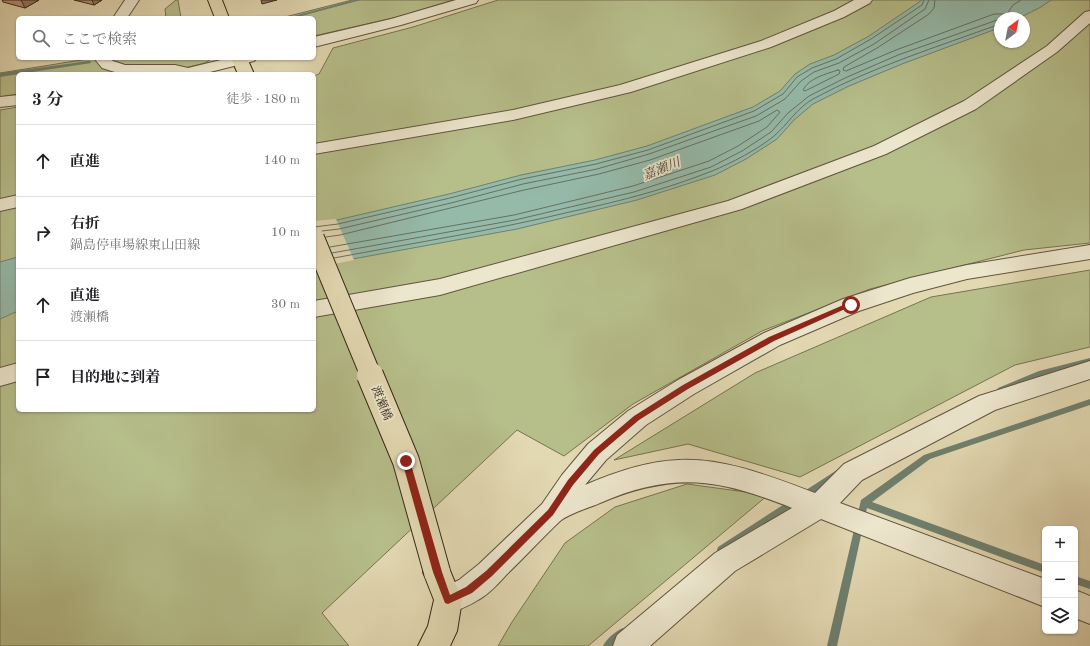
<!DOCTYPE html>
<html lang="ja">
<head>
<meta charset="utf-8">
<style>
	:root { --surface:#fff; --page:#f6f6f6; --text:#202124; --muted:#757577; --line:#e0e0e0 }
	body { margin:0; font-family:"Old Standard TT","Noto Serif JP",serif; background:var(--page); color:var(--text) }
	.controls { position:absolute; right:12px; bottom:12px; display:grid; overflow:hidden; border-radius:6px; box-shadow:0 1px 3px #0004 }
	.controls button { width:36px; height:36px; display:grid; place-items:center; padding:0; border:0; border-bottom:1px solid var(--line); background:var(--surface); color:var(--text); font:20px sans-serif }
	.compass { position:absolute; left:994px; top:12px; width:36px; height:36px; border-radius:50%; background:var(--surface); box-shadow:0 1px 3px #0004; rotate:32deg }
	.stop { position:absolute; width:12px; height:12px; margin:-9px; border:3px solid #8f2418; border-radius:50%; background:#fff }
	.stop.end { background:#8f2418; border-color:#fff; box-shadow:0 1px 4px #0008 }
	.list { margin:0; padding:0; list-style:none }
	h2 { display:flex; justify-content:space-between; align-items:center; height:52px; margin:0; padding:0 16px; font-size:17px }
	h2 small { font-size:13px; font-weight:400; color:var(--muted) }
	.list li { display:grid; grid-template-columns:26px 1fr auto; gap:12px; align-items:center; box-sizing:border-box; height:72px; padding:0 16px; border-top:1px solid var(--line) }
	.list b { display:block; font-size:15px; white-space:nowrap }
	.list p { margin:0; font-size:13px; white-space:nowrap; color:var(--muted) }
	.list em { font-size:13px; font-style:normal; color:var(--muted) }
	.icon { flex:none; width:22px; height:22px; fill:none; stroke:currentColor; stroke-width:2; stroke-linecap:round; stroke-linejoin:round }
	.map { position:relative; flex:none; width:1090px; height:646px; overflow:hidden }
	.search { position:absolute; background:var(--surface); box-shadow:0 1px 3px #0004; left:16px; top:16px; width:300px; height:44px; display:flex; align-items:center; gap:10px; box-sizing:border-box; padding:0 14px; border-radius:6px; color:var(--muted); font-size:15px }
	.panel { position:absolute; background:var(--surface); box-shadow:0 1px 3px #0004; left:16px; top:72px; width:300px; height:340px; border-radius:6px }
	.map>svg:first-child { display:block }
</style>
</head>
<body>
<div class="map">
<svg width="1090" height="646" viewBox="0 0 1090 646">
	<rect width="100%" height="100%" fill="#e2d8b2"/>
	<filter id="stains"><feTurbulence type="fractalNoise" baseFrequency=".005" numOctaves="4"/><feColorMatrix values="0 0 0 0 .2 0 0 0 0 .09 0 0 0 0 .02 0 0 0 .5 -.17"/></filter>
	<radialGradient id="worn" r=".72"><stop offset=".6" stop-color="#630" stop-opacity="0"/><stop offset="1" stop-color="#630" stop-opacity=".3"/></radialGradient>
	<!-- green -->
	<g fill="#b6be8a" stroke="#767350" fill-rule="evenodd">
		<path d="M176,0H178L181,18H166L165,9Z"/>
		<path d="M352,0H453L397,17L314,36V18H281Z"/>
		<path d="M498,0H1090V243L1024,250L870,289L762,331L633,404L564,456L517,430L322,613L349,646H0V110L18,107V410H314V76L319,74L333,48L413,27ZM1000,18H1024V42H1000Z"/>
		<path d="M94,58H213L205,63L160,74H18V94L0,97V73Z"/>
		<path d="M1090,270V347L1015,365L800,477L688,444L614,460L755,373L931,297Z"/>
		<path d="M687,484L768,495L588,646H498L512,622L565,543L615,507Z"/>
	</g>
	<!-- water -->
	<g fill="#95baaa" stroke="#6f806f">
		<path d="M922,0H1051L1041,7L1019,18H1000V27L996,29L902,64L849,86L813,104L794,120L777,139L746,159L715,175L637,200L517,229L314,266V223L337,220L449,194L521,175L595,160L647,146L753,107L780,91L795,74L810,64L834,55L869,36Z"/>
		<path d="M18,257V311L0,319V262Z"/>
	</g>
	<!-- pier -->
	<path fill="#e2d8b2" d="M336,219L354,260L314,268V221Z"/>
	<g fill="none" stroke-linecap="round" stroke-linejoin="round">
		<!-- shore -->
		<g stroke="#667160" stroke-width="1">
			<path d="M935,0L934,8L929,14L877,48L844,67L843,70L846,71L896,50L994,14H1007L1013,5L1021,0"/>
			<path d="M838,70L840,71L839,74L805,91L803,90C809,78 826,74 838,70Z"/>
			<path d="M314,227L338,224L450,198L522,179L596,164L648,150L754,111L783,94L797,77L812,68L836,59L871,39L922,5L924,0"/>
			<path d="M322,231L339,229L451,203L523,184L597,169L649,154L756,116L785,99L801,81L814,72L839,63L874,44L925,9L929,0"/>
			<path d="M326,237L340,235L524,190L599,174L650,160L759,121L777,110L780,112L767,127L738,146L709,161L633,186L514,215L330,247"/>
			<path d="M332,253L515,220L634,192L711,167L742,151L771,132L788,113L809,96L845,78L898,55L1000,19"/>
			<path d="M334,258C414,243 495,230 574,211C621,201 667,189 712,171C730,164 760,148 774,136C788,124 797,108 813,99C872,67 937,47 1000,24"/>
		</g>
		<!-- stream -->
		<g fill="#6f806f" fill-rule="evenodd">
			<path d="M354,0H361L294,18H286Z"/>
			<path d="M121,58H131L129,59L121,60Z"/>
			<path d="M89,61L91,62V63L0,77V73Z"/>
			<path d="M1090,358V364L1041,377L1001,393L998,392L997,390L998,388L1039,371Z"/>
			<path d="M1090,399V405L930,459L872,502L1045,565V573L867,508L837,646H827L861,500L924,455Z"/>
			<path d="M837,470L840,471L841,474L840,477L724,553L721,554L718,553L717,550L718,547Z"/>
			<path d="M1075,576L1090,581V589L1075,584Z"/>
			<path d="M623,628L626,630L628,633L626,636L615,646H603C606,639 616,631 623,628Z"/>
		</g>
		<defs>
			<g id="minor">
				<path d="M125,0H139L127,18H113Z"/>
				<path d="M456,0H478L476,3L401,25L314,47V37L391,19Z"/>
				<path d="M854,0H872L870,3L844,17L771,47L631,92L513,120L314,154V144L513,110L620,85L761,41L834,11Z"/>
				<path d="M1090,11V23L1057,52L976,109L886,154L742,209L440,295L314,317V301L440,279L728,201L874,146L964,101L1047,46L1085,12Z"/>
				<path d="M94,58H110L113,61L125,65H175L188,68L229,58H257L254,61L202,74H121L102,68Z"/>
				<path d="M18,95V105L0,107V97Z"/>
				<path d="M18,195V207L0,211V199Z"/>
				<path d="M1090,245V259L967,279L913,293L859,311L780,345L694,394L646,425L606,460L585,485C615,472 647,461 679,460C726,458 772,477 815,493L844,464L979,396L1090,361V379L995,410L862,480L840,503L1045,579V607L821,519L735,571L650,646H613L617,635L715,553L792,508C719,479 674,471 600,503C589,508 567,514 559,522C541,539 525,557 507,574C499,583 489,594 478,600C469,606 458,610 448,614L438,610L434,600L438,590L459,580L479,564L542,504L562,475L588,444L628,411L678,380L764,333L843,299L910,278L967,265Z"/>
				<path d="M18,363V381L0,386V368Z"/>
				<path d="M1075,590L1090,596V624L1075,618Z"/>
			</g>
			<g id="major">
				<path d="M208,0H222L229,18H215Z"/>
				<path d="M231,58H247L254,74H238Z"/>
				<path d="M437,559L447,563L462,600L457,631L450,646H418L428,626L434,600L423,572L427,563Z"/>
			</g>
		</defs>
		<!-- minor casing -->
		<use href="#minor" stroke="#62543d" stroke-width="2"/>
		<!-- major casing -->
		<use href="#major" stroke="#372816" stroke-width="2"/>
		<!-- minor -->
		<use href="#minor" fill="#ece6cd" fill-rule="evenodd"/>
		<!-- major -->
		<use href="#major" fill="#e2d8b2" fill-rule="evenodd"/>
		<defs>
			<path id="major-bridge-far1" d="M314,238L371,376"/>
			<path id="major-bridge" d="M370,375L406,461L437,572"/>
		</defs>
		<!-- major-bridge-far1 casing -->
		<use href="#major-bridge-far1" stroke="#372816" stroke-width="22" stroke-linecap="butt"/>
		<!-- major-bridge casing -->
		<use href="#major-bridge" stroke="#372816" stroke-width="28" stroke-linecap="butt"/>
		<!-- major-bridge-far1 -->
		<use href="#major-bridge-far1" stroke="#e2d8b2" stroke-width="20"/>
		<!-- major-bridge -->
		<use href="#major-bridge" stroke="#e2d8b2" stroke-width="26"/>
	</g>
	<!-- wall -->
	<g fill="#b98d78" stroke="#372816">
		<path d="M2,0H39L25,8L3,2Z"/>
		<path d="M74,0H102L94,5Z"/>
	</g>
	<!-- shaded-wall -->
	<g fill="#967361" stroke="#372816">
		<path d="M21,0H39L25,8Z"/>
		<path d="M92,0H102L94,5Z"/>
		<path d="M261,0H277L262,4Z"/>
	</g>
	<!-- route -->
	<path fill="#8f2418" d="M848,303H851L854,305L774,341L688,389L639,420L599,454L573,485L553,515L492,576L472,593L448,604L445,603L433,572L402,461L403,459H409L410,461L442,572L450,595L466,587L486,571L548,510L568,480L594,450L634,416L683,385L769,337Z"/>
	<g text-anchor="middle" stroke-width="3.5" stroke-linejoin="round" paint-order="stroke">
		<!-- street labels -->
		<g font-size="12" fill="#372816" stroke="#ece6cd">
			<text transform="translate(382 403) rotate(68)" y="4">渡瀬橋</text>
		</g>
		<!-- water labels -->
		<g font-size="13" font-style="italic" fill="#4e4c3b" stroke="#ece6cd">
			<text transform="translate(661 168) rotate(-22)" y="5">嘉瀬川</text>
		</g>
	</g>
	<rect width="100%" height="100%" filter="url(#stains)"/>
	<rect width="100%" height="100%" fill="url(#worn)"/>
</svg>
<div class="controls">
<button>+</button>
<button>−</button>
<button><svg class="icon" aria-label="layers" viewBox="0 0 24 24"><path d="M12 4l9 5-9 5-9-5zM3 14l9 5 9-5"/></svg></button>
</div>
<svg class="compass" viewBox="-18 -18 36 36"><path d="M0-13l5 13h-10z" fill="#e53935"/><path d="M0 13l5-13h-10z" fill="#757577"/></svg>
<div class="stop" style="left:851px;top:305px"></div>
<div class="stop end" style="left:406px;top:461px"></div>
<div class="search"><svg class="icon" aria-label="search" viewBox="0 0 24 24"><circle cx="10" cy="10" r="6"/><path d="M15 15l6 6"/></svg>ここで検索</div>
<section class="panel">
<h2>3 分<small>徒歩 · 180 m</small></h2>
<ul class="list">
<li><svg class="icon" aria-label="ahead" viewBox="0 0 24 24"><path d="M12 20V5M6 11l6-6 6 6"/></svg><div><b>直進</b></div><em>140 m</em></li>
<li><svg class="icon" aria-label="right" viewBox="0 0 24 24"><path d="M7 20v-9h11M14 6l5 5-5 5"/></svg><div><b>右折</b><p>鍋島停車場線東山田線</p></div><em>10 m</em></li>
<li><svg class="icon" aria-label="ahead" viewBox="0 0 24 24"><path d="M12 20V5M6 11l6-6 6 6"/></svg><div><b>直進</b><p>渡瀬橋</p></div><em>30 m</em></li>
<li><svg class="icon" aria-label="arrive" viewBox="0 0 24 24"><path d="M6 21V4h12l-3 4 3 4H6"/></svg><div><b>目的地に到着</b></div></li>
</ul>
</section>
</div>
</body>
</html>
